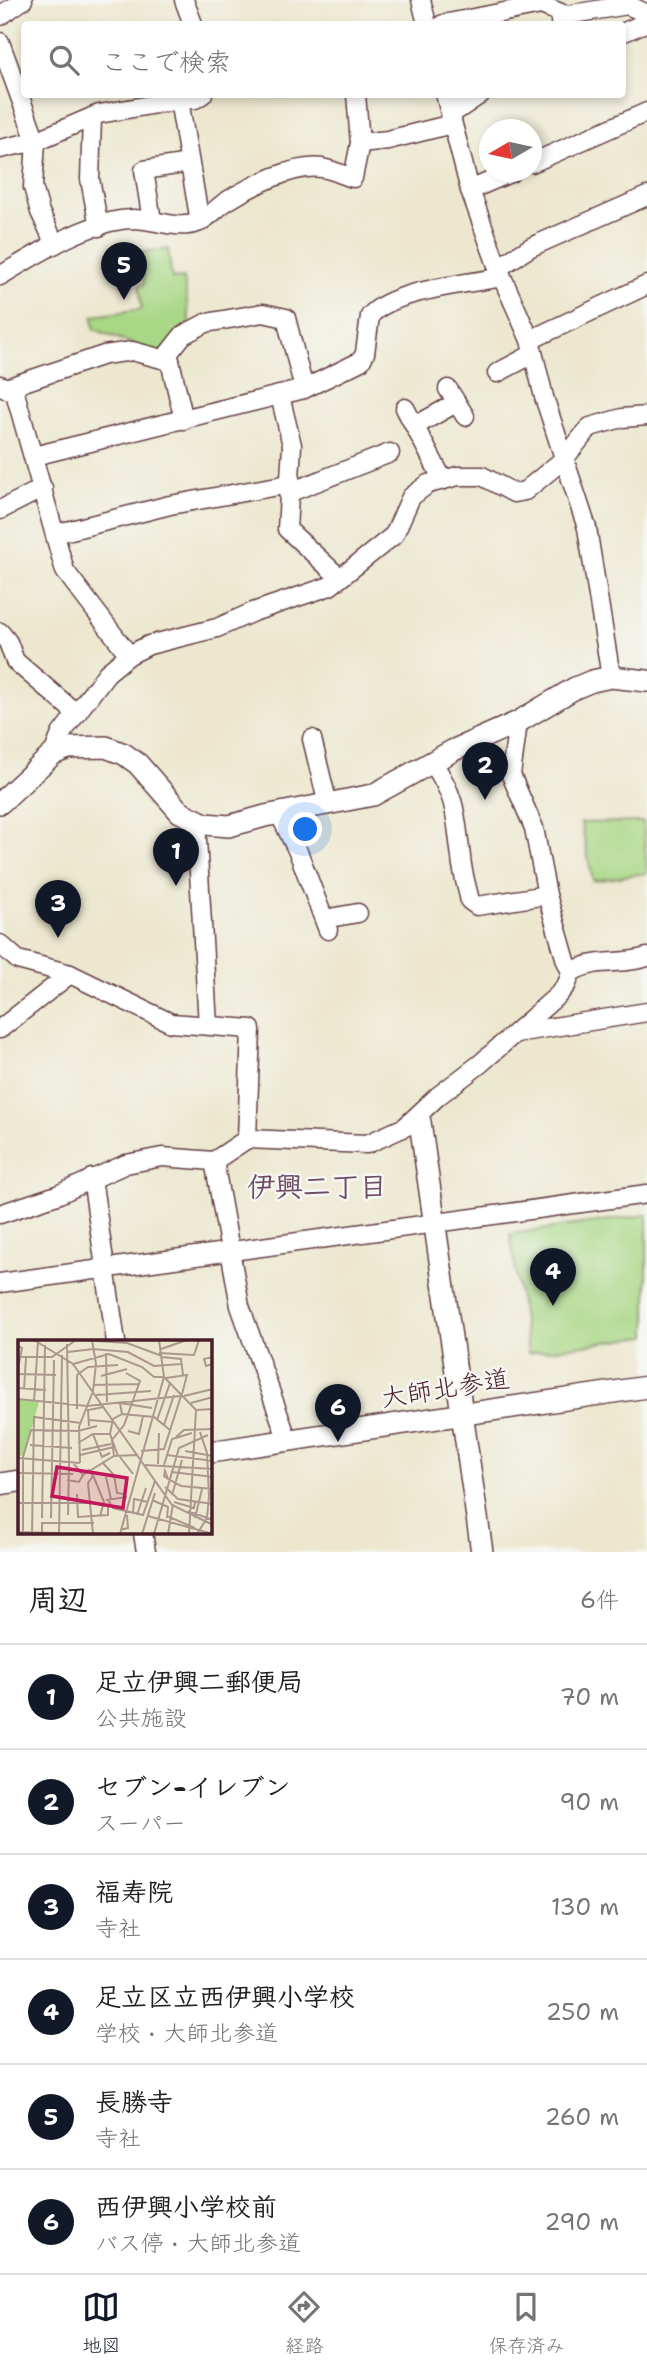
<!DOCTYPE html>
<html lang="ja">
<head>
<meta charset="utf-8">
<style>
	:root { --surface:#fff; --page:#f2f2f2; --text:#202124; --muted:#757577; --line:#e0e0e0; --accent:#111827 }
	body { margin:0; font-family:"Shantell Sans","Klee One",sans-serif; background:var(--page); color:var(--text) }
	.compass { position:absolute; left:479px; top:119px; width:63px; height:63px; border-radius:50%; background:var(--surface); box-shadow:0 4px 10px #0003; rotate:261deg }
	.you { position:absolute; left:306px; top:830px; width:24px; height:24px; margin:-18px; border:5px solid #fff; border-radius:50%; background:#1a73e8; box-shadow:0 0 0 10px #1a73e833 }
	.badge { display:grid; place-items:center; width:46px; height:46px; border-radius:50%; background:var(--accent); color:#fff; font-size:23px; font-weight:700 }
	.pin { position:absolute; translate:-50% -58px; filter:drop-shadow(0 2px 4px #0008) }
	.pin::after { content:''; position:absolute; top:37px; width:24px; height:21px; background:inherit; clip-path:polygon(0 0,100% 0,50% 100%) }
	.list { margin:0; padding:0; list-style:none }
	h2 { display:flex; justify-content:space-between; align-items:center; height:91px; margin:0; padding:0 28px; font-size:30px }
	h2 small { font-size:23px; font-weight:400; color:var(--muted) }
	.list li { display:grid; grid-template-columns:46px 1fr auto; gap:21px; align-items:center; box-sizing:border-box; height:105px; padding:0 28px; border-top:2px solid var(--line) }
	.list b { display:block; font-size:26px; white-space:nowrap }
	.list p { margin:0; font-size:23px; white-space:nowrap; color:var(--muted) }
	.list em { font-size:23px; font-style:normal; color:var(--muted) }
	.icon { flex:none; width:38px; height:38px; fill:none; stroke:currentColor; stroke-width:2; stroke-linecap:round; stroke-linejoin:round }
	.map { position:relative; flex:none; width:647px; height:1552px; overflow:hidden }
	.search { position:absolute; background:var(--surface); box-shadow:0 4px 10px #0003; left:21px; right:21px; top:21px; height:77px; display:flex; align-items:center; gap:18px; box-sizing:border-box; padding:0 24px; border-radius:7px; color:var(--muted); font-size:26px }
	.sheet { height:721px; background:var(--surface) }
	nav { display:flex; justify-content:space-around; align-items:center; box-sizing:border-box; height:98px; border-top:2px solid var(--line); background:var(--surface); font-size:19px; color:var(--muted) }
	nav a { display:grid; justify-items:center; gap:4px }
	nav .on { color:var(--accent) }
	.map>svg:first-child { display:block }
</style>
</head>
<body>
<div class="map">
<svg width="647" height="1552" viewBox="0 0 647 1552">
	<rect width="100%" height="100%" fill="#f6f6f2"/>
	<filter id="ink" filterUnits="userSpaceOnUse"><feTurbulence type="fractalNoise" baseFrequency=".0143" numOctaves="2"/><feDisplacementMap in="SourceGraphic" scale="14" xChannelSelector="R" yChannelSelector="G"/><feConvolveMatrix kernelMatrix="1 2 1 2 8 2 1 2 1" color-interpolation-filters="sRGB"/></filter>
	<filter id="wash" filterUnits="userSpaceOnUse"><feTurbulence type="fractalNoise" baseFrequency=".00686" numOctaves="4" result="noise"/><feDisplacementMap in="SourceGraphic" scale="28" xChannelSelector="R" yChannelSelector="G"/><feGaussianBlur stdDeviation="1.57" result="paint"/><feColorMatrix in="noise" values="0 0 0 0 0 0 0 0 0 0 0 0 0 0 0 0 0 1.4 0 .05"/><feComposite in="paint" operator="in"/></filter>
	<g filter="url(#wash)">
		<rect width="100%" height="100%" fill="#ece7ce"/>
		<!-- green -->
		<g fill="#a8d785" stroke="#797b58" stroke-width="2">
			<path d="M168,249L172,279L184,278L190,327L158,354L94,329L93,316L142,309L139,286L144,284L142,252Z"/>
			<path d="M643,822L647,873L593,881L581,823Z"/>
			<path d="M647,1215V1336L528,1353L510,1234Z"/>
		</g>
	</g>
	<g filter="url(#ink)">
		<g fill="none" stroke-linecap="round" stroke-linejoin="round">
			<defs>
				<g id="minor">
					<path d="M184,0L193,24"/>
					<path d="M421,0L427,24"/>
					<path d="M0,16L23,0"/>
					<path d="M560,22L566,15L628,5L647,14"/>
					<path d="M443,24L541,5L566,15"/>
					<path d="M622,33L647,22"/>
					<path d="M0,42L36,141L33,187L40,212L55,244"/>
					<path d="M445,94L470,190L498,268L530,340L544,397L587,528L611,677"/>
					<path d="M450,115L481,94"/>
					<path d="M92,117L90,179L99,227"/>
					<path d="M360,143L388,140L452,124"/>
					<path d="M0,149L36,141L99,114L179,100"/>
					<path d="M532,163L647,112"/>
					<path d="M470,190L512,172"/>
					<path d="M152,221L144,170L189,163"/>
					<path d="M200,222L179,100L195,99L203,94"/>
					<path d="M498,268L531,247L647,196"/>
					<path d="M0,276C37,254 88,220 133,219C154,219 177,230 197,223C208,219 217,207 227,201C251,186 294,164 322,168C333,170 343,175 353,178L360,143L356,94"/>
					<path d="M530,340L647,285"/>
					<path d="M170,361L168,354L183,335L206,323L263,313L286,318L304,389"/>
					<path d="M497,373L533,354"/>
					<path d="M0,385L15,393L65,571L129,655"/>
					<path d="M6,388L104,355L132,351L170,361L184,420"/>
					<path d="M448,389L465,416"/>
					<path d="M280,396L292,445L287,529L340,578"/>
					<path d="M405,408L443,480"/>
					<path d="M415,426L456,403"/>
					<path d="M34,456L304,389L361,361L365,353L370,316C391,290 469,284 502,277"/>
					<path d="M288,493L390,453"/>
					<path d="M0,510L43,488"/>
					<path d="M55,534L170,505L289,484"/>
					<path d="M0,632L8,642L15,661L77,714"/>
					<path d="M312,739L328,805"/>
					<path d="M53,754L61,734L107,673L129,655L149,645L217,628L253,612L330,586L394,535L411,497L428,484L458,476H482L514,493L525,491L564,459L590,427L622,418L647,416"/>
					<path d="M433,763C458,801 455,815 461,857C462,872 467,887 470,901L477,906L547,895"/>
					<path d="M279,813L299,854L328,930"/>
					<path d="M196,822L208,1025"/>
					<path d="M324,919L358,913"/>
					<path d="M0,944L18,960L70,974"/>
					<path d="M571,972C598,957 621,966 647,957"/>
					<path d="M0,1029L70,974L171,1023L251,1029L247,1139L214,1161L240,1306L288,1441"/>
					<path d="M516,1033L647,1012"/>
					<path d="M247,1139L367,1144L405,1127L438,1096L480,1064L558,995L567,984L571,972L566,961L547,895L534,828L511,775L518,722"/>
					<path d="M92,1178L116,1342"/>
					<path d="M0,1214L57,1195L126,1164L162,1157L214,1161"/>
					<path d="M0,1283L647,1194"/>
					<path d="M143,1533L146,1552"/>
				</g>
				<g id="tertiary">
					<path d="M0,803L53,754L68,748L106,747L124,754L138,764L180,812L205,824L229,826L265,816L373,795L454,750L518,722L575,688L592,681L611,677L647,681"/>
					<path d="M420,1122L482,1552"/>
					<path d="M210,1452L647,1387"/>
					<path d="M0,1484L19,1481"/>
				</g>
			</defs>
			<!-- minor casing -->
			<use href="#minor" stroke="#623d43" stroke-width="21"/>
			<!-- tertiary casing -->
			<use href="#tertiary" stroke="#623d43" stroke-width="24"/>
			<!-- minor -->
			<use href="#minor" stroke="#fff" stroke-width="18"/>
			<!-- tertiary -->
			<use href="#tertiary" stroke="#fff" stroke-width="21"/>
		</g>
	</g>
	<g text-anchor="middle" stroke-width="5" stroke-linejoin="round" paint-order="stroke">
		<!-- street labels -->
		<g font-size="26" fill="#4a1f2b" stroke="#f6f6f2">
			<text transform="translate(445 1388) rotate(-9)" y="9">大師北参道</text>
		</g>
		<!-- neighbourhood labels -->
		<g font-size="28" font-weight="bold" fill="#6f4c66" stroke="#f6f6f2">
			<text x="317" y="1196">伊興二丁目</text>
		</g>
	</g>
	<!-- overview -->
	<g transform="translate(18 1340)">
		<rect width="194" height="194" fill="#ece7ce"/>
		<path d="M0,59L21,62L6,114L0,117Z" fill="#a8d785"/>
		<path fill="none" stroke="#ab978d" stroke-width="2" d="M16,0L55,24L154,165L195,185M63,0L109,3L144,16M49,4L51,123M0,6L4,8L0,29M143,9L169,0M50,12L75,9L110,12L136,26L163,24M88,13L89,62M141,13L176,15L181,0M0,17H34L58,0M144,17L163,19L165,35M195,17L186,19L188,26L195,24M55,24L91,14L124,27L136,37H146M0,34L38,35M83,36L109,29M146,37L178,70L195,69M148,38L169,35L164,54M75,45L121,44M0,48L28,50M6,49L8,18M78,55L133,51M166,56L195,49M0,59L69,66L163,56L146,109L123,111M16,61L20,2M173,63L195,57M59,69V35L70,27L100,25M104,74L102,63L134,68M71,80L95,82M139,80L152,43M146,85L156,55M71,86L70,70L86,67M110,91L121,94L125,76M75,94L84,117L92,113M92,94L95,79L104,74L136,77L152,90M158,97L166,90L195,89M60,103L75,94H92L100,116M12,105L54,108M64,110L93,104M167,111L195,116M62,115L96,107M149,115L195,121M96,116L94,100L106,85L122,41L108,33M102,117L115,134M0,118L62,123M84,122L96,135L99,153L105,154M62,123L61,87L75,51L78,24L74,0M140,124L141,93M127,125L195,129M146,125L154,99L174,93M70,129L75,136L70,143L75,194M154,132L195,137M0,133L55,134M65,135L96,116L120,115M75,135L86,162L82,176M88,137L93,159M150,139L147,131L146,136L150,139L163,146L195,149M49,140L61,142L65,135L56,124M147,147L160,159L195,164M59,154L60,177L90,175V167M154,155L164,120M88,160L109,157M90,160L95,168L125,175L137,141M134,160L150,167L149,178M156,162L176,168L177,162M0,163H73M170,171L195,180M115,173L116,159L130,162M50,175L51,123M119,175L128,148M130,176L195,194M149,176L177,188M24,178L27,5M33,178L36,20M177,178L184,149M102,190L110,188L109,175M0,192L41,193M24,193V183H76M5,194V117L13,90L60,91L79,86M14,194L16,77L63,83M41,194L44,15M102,194L146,37L141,0M124,194L137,153M136,194L161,108L190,95M150,194L155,164M171,194L178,70M179,194L189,178L191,156L189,113L182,92"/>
		<path fill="#c2185b" fill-opacity="0.15" stroke="#c2185b" stroke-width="3.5" d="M39,127L109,138L105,168L34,156Z"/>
		<rect width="194" height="194" fill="none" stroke="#4a1f2b" stroke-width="3.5"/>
	</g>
</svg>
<svg class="compass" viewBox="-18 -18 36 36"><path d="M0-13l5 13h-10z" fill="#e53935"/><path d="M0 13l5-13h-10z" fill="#757577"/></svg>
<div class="you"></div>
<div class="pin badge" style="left:176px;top:886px">1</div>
<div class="pin badge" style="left:485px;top:800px">2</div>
<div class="pin badge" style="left:58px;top:938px">3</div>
<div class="pin badge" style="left:553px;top:1306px">4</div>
<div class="pin badge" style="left:124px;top:300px">5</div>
<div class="pin badge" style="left:338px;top:1442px">6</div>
<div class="search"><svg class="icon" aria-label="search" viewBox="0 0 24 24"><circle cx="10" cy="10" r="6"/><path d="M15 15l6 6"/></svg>ここで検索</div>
</div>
<section class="sheet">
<h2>周辺<small>6件</small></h2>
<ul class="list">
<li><span class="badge">1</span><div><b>足立伊興二郵便局</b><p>公共施設</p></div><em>70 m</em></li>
<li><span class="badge">2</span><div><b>セブン-イレブン</b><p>スーパー</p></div><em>90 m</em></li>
<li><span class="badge">3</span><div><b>福寿院</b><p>寺社</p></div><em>130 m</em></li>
<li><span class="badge">4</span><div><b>足立区立西伊興小学校</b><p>学校 · 大師北参道</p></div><em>250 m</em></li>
<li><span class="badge">5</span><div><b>長勝寺</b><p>寺社</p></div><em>260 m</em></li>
<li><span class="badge">6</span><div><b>西伊興小学校前</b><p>バス停 · 大師北参道</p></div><em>290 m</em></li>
</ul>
</section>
<nav>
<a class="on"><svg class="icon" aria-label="map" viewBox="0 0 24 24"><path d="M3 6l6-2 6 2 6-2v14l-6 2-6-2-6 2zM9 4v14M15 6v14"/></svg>地図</a>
<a><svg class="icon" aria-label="directions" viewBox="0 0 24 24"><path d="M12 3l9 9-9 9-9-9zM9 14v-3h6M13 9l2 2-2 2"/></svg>経路</a>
<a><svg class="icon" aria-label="saved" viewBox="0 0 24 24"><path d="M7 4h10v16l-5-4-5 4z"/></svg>保存済み</a>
</nav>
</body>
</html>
